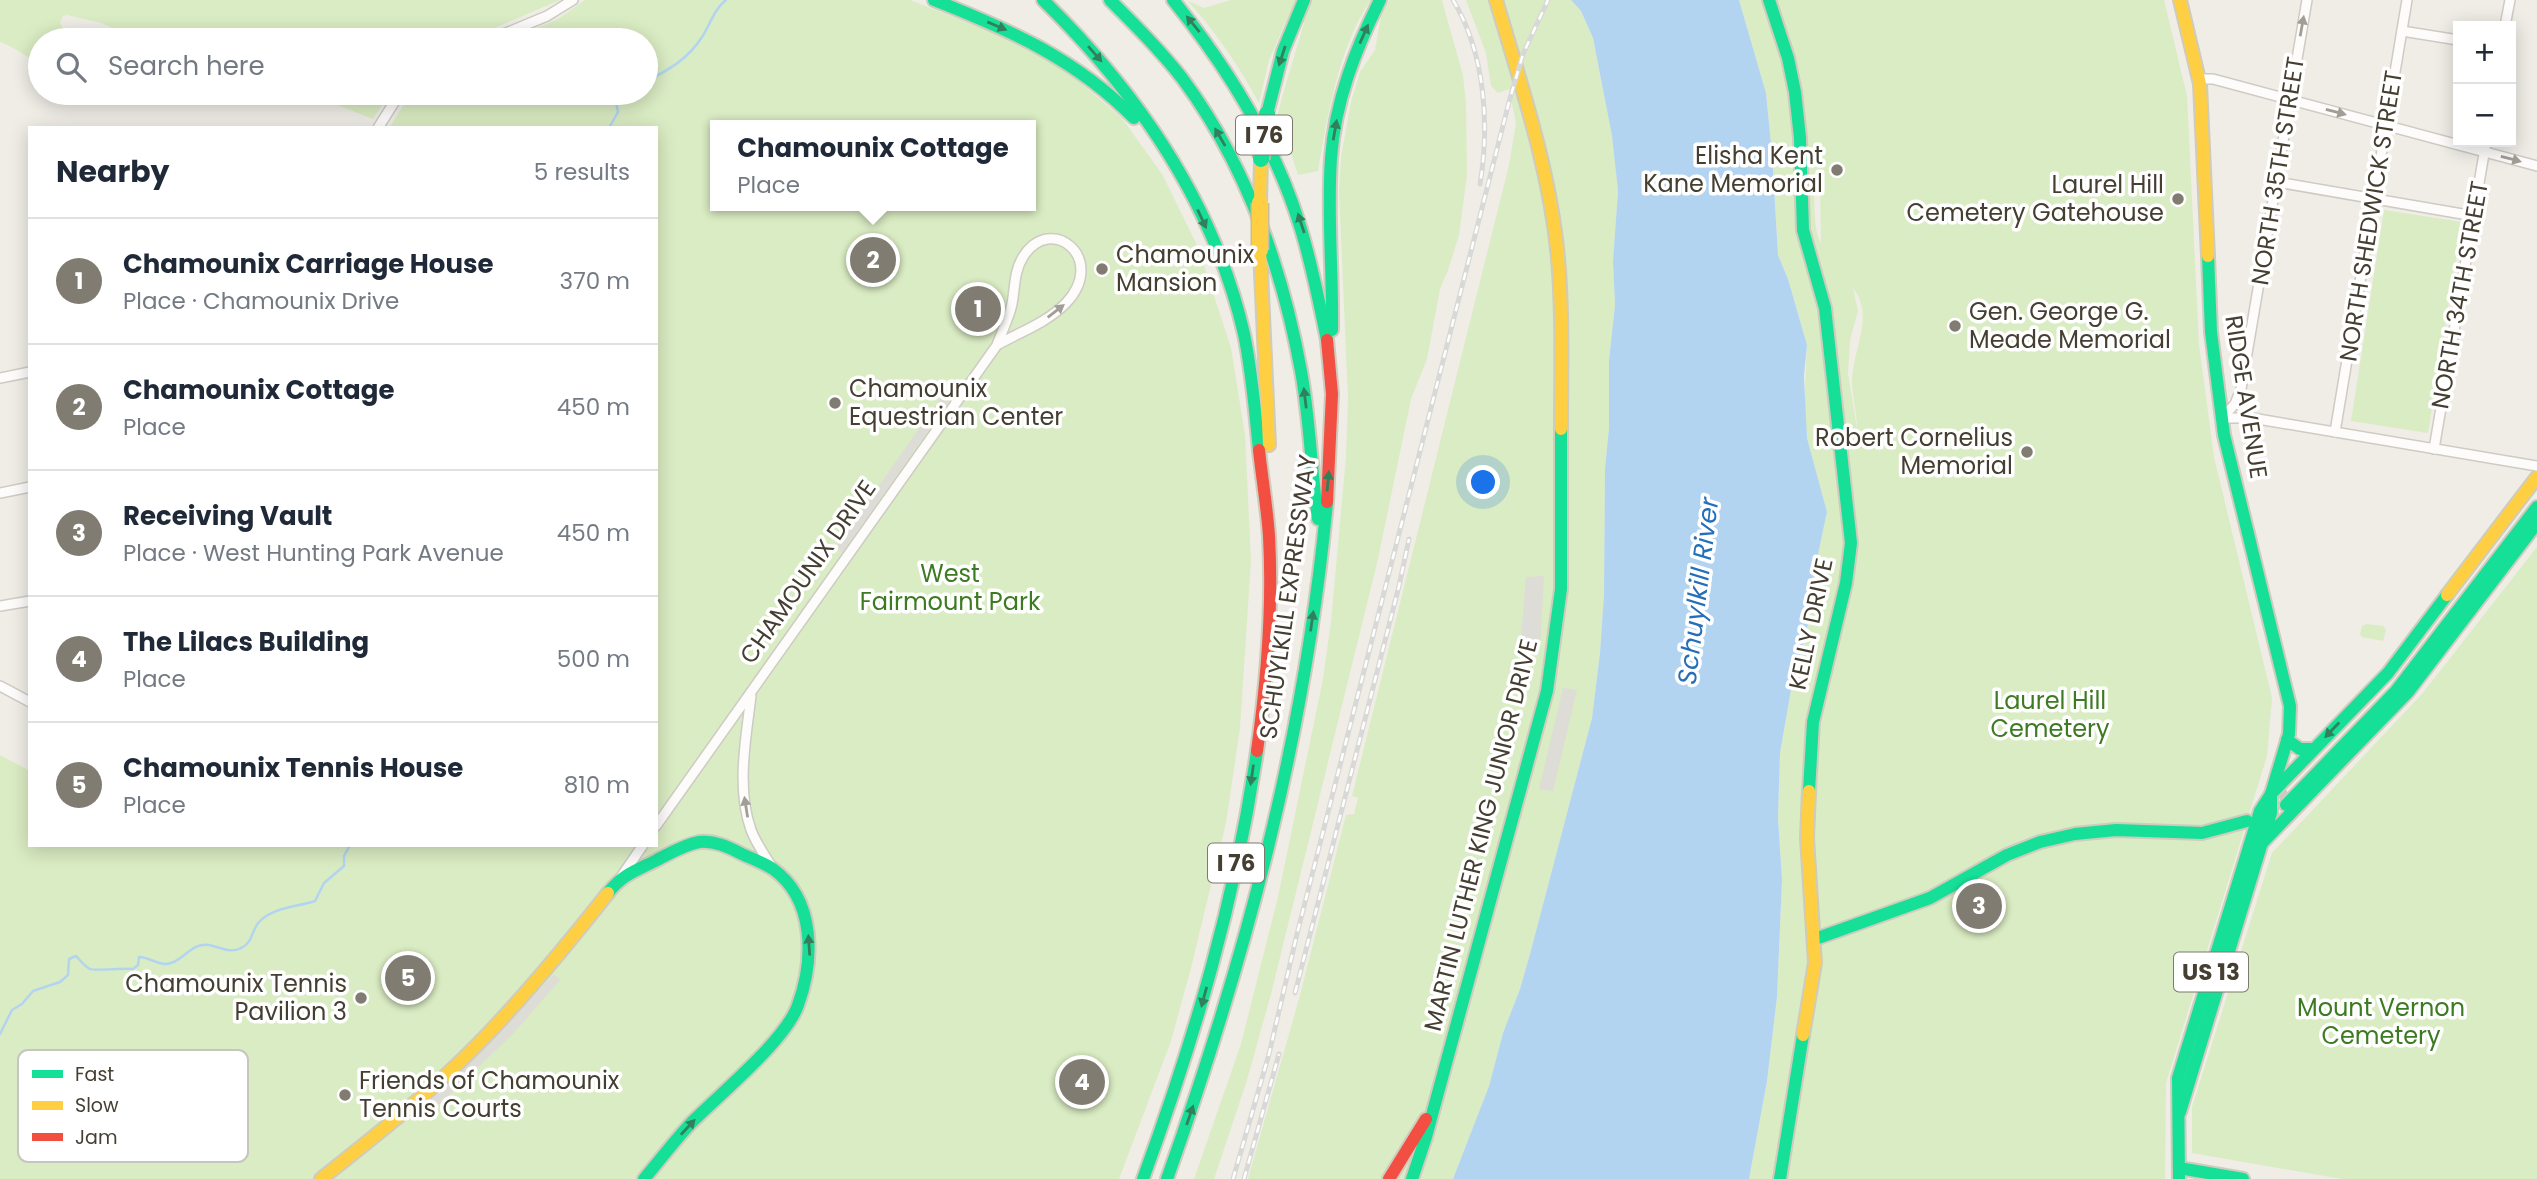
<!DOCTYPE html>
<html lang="en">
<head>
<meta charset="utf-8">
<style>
	:root { --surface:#fff; --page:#f2f2f3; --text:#1f2937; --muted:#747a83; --line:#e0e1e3; --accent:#807c71 }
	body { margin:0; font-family:Poppins,sans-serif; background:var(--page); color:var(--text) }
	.controls { position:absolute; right:21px; top:21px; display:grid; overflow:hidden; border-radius:0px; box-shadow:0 4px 18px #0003 }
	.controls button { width:63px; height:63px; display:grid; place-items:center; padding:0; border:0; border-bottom:2px solid var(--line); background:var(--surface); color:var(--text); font:35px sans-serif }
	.you { position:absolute; left:1484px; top:483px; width:24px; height:24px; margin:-18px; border:5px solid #fff; border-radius:50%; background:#1a73e8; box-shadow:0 0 0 10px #1a73e833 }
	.badge { display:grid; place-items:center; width:46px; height:46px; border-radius:50%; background:var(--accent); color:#fff; font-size:23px; font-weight:700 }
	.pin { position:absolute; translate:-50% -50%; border:4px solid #fff; box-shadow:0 2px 7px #0006 }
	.popup { position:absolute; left:710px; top:120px; width:326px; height:91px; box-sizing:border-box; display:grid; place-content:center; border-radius:0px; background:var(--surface); filter:drop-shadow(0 2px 5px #0005); font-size:23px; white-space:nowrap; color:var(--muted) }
	.popup b { font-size:26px; color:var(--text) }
	.popup::after { content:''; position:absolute; left:50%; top:100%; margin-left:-14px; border:14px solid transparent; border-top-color:var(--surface) }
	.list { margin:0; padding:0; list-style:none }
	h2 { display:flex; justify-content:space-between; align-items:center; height:91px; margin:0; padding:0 28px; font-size:30px }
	h2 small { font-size:23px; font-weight:400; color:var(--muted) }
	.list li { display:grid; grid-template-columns:46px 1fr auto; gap:21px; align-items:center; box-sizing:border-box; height:126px; padding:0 28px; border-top:2px solid var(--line) }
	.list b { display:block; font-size:26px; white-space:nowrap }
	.list p { margin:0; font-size:23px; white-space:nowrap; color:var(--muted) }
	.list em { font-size:23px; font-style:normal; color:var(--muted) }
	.icon { flex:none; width:38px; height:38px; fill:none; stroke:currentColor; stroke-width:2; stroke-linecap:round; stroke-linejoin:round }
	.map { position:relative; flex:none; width:2537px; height:1179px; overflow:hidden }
	.search { position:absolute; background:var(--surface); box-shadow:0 4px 18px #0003; left:28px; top:28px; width:630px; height:77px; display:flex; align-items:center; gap:18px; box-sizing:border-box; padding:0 24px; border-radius:38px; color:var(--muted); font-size:26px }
	.panel { position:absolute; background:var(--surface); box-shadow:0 4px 18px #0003; left:28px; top:126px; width:630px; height:721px; border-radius:0px }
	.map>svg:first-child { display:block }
</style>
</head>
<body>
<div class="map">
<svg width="2537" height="1179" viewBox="0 0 2537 1179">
	<rect width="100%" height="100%" fill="#efede6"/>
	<!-- green -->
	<g fill="#daecc3" fill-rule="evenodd">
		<path d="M0,0H560L467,40H162L122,32L101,23L67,15L63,16L60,23L69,40H40V63C25,57 15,47 0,42Z"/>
		<path d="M585,0H910L992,32L1017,43L1065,70L1121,117L1162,174L1198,247L1231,348L1245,435L1251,560L1240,728L1226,823L1191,968L1171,1041L1119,1179H0V755L30,771V845H656V128H389L411,93H646V40H509L558,19ZM716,125H1030V206H716Z"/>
		<path d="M1231,0H1371C1339,45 1327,118 1318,171L1298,175L1284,132L1274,130C1282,93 1294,59 1304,23L1287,19L1269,60L1259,103C1239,66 1216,32 1188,1L1204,8Z"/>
		<path d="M1389,0H1442L1444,8L1463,75L1466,103L1467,175L1459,235L1448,270L1440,289L1427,359L1411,399L1378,559L1271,994L1247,1080L1214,1179H1194L1241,1044L1278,897L1323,679L1331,622L1346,457L1348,398L1339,191L1341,157L1351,102L1360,72L1375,50L1381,16Z"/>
		<path d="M1466,0H1571L1581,11L1593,38L1612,136L1618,191L1613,261L1615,305L1609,360V428L1605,468L1604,594L1600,653L1592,718L1530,954L1520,989L1503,1033L1489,1086L1453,1179H1248L1300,995L1346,815L1354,814L1358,798L1352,796L1509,165L1516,123L1509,89L1498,93L1491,86L1486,53Z"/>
		<path d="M1739,0H2164L2187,96L2199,345L2214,457L2272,698L2267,756L2166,1083L2165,1179H1749L1767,1081L1777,997L1782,880L1778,818L1780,753L1791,690L1807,629L1814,573L1827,512L1807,438L1804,410L1807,345L1788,279L1778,255L1772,154L1766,93ZM1814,174H1820L1821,243C1812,228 1815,192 1814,174ZM1853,288C1876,317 1851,351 1852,384C1853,399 1857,414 1857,429L1848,374L1850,340L1858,311Z"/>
		<path d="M307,93H390L373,119Z"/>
		<path d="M2384,210L2462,222L2428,433L2351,421Z"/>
		<path d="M2537,547V1179H2342L2192,1153V1107L2272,853L2422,694Z"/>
		<path d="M2367,624L2383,626L2386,630L2383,641L2362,637L2360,634L2362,626Z"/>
	</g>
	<!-- parking -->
	<g fill="#dedcd6">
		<path d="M949,386L956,391L842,553L836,547Z"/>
		<path d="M1544,576L1540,648L1520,650L1526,577Z"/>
		<path d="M1563,688L1577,690L1553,791L1539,789Z"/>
		<path d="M554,974L560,980L513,1034L431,1112L426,1104L493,1040Z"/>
	</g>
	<!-- water -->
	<path fill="#b3d4f1" d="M1571,0H1739L1766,93L1772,154L1778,255L1788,279L1807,345L1804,376L1807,438L1827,512L1814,573L1807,629L1791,690L1780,753L1778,818L1782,880L1777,997L1767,1081L1749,1179H1453L1489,1086L1503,1033L1520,989L1530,954L1592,718L1600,653L1604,594L1605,468L1609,428V360L1615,305L1613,261L1618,191L1612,136L1593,38L1581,11Z"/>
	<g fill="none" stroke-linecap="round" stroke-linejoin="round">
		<!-- stream -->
		<g stroke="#b3d4f1" stroke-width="2.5">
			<path d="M646,81C669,70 688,59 702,37C710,25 714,9 726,0"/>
			<path d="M609,128L618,112L616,102L623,93"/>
			<path d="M0,1034L12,1010L22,1004L33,991L60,982L68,975L69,959L76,956C80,960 85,967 90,969C94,971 125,968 133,969L138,965L139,957C150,957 160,967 171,963C184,959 193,942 209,945C220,947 230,954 241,948C253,943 251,931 259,922C273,907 297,907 315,901L324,883L344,866V856L350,845"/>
		</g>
		<!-- secondary-tunnel -->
		<path stroke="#cdcac2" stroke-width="12" stroke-dasharray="12 6" stroke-linecap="butt" d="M2266,811L2289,794"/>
		<defs>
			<g id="street">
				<path d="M2505,26L2510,0"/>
				<path d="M2402,31L2458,40"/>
				<path d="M489,40L547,16L573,0"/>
				<path d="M2199,79H2213L2537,166"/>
				<path d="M378,128L400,93"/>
				<path d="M2277,182L2474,216"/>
				<path d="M0,378L30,372"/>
				<path d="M2222,418L2235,404L2241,389L2307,0"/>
				<path d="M2222,418H2252L2537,466"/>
				<path d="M2335,432L2407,0"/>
				<path d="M2434,449L2486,142"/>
				<path d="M0,493L30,487"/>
				<path d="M0,606L30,601"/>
				<path d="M0,686L30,702"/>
				<path d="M751,696C746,738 736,788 751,830C756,843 764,855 772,867"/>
				<path d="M656,826L997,345C1002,331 1009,318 1012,304C1015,288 1014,271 1023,257C1051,212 1108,259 1066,303C1048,322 1020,332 997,345"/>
				<path d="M621,877L643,845"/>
			</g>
			<g id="fast">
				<path d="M934,0C1010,30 1076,59 1134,118"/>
				<path d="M1043,0C1137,92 1214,203 1244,334C1252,372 1255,411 1259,450"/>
				<path d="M1110,0C1135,25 1160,50 1182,78C1245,163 1282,267 1301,371C1310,420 1311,470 1318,519"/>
				<path d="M1173,0C1228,68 1274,142 1300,226C1312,264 1319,302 1327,340"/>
				<path d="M1769,0L1788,58L1795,92L1800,138L1803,230L1825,308L1851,543L1846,583L1813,722L1809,791"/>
				<path d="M1267,114L1283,51L1304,0"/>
				<path d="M2208,256L2211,332L2224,435L2290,706L2289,734L2271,794"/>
				<path d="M1332,330C1333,273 1327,215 1331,158C1335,102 1355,50 1380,0"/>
				<path d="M2287,740L2300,749H2314"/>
				<path d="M2286,805L2396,691L2537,507"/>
				<path d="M2262,843L2408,692L2537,523"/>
				<path d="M608,893C622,875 635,871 655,861C669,854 683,845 699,842C715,840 730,848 744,855C753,859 764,863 773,869C816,900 814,961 798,1005C786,1040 720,1094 692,1122C675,1140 660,1160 644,1179"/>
				<path d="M1815,939L1930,898L2007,855L2040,842L2075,834L2116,830L2202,833L2247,821"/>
				<path d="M2180,1112L2271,813V794"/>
				<path d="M2179,1168L2243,1179"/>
				<path d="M1143,1179C1195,1037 1235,902 1257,751"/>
				<path d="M1167,1179C1246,957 1305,738 1327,502"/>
				<path d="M1412,1179L1426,1137L1547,691L1561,589V429"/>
				<path d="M1780,1179L1803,1035"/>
				<path d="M2179,1179L2178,1078L2260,811L2271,794L2388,673L2447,595"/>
			</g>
			<g id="slow">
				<path d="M1496,0C1521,85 1550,170 1558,258C1563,315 1561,372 1561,429"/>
				<path d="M2180,0L2200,84L2208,256"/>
				<path d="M1260,203L1261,159"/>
				<path d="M1260,250L1269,445"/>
				<path d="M2447,595L2537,477"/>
				<path d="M1803,1035L1815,963L1807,838L1809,791"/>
				<path d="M321,1179C375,1136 430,1093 479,1043C525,996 567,945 608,893"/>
			</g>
			<g id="jam">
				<path d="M1327,340L1332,394L1327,502"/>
				<path d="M1257,751C1267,680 1273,607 1269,536C1267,507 1262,478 1259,450"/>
				<path d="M1389,1179L1426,1119"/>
			</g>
		</defs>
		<!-- street casing -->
		<use href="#street" stroke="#cdcbc4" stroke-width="12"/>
		<!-- fast casing -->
		<use href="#fast" stroke="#cfcbbd" stroke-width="16"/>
		<!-- slow casing -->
		<use href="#slow" stroke="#cfcbbd" stroke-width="16"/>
		<!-- jam casing -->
		<use href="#jam" stroke="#cfcbbd" stroke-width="16"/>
		<!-- street -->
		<use href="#street" stroke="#fdfcfb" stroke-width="9"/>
		<!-- fast -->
		<use href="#fast" stroke="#16e098" stroke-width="12"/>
		<!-- slow -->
		<use href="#slow" stroke="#ffcf43" stroke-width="12"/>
		<!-- jam -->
		<use href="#jam" stroke="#f24e42" stroke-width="12"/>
		<defs>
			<g id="rail">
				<path d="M1453,0C1485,53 1490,124 1480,184"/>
				<path d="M1295,993L1399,586L1409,539"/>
				<path d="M1233,1179L1269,1054L1297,934L1509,102L1523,54L1548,0"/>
				<path d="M1244,1179L1279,1054"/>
			</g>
		</defs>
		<!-- rail casing -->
		<use href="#rail" stroke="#d8d8d7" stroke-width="5"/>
		<!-- rail -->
		<use href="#rail" stroke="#fff" stroke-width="2.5" stroke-dasharray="8" stroke-linecap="butt"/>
		<defs>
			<path id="fast-bridge" d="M1261,159L1267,114"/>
			<path id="slow-bridge" d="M1260,203V250"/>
		</defs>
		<!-- fast-bridge casing -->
		<use href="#fast-bridge" stroke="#c9bda0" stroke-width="19" stroke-linecap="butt"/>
		<!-- slow-bridge casing -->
		<use href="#slow-bridge" stroke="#c9bda0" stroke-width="19" stroke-linecap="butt"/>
		<!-- fast-bridge -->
		<use href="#fast-bridge" stroke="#16e098" stroke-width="16"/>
		<!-- slow-bridge -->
		<use href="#slow-bridge" stroke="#ffcf43" stroke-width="16"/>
	</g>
	<!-- one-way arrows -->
	<defs><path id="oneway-solid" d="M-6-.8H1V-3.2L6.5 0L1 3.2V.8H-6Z" transform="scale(1.75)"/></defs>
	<g fill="#327f5b">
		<use href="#oneway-solid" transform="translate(1193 24) rotate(-129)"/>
		<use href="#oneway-solid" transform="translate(997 26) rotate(23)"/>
		<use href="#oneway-solid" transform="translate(1364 34) rotate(-66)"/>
		<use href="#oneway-solid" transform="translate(1095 54) rotate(49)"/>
		<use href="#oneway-solid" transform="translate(1282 56) rotate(108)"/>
		<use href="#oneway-solid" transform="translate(1335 130) rotate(-80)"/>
		<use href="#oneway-solid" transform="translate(1220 137) rotate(-120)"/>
		<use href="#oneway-solid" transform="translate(1202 219) rotate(65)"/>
		<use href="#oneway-solid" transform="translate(1301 223) rotate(-108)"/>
		<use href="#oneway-solid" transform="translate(1305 398) rotate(-97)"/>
		<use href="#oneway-solid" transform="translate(1328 481) rotate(-85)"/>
		<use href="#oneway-solid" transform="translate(1312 621) rotate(-82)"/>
		<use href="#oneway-solid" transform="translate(2332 730) rotate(134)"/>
		<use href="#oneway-solid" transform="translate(1252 775) rotate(98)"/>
		<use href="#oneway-solid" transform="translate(809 945) rotate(-94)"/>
		<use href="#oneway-solid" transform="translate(1204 997) rotate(105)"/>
		<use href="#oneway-solid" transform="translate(1190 1115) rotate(-71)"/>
		<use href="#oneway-solid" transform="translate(688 1127) rotate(-47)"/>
	</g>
	<g fill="#a19e96">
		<use href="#oneway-solid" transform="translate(2302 26) rotate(-80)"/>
		<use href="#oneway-solid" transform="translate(2336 112) rotate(15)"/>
		<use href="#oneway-solid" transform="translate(2511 159) rotate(15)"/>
		<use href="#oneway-solid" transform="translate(1056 311) rotate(-38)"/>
		<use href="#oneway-solid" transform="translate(746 807) rotate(-99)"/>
	</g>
	<!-- markers -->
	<g fill="#807c71" stroke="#fff" stroke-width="2.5">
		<circle cx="1837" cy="170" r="7"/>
		<circle cx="2178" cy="199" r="7"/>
		<circle cx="1102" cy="269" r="7"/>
		<circle cx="1955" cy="326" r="7"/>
		<circle cx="835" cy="403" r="7"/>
		<circle cx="2027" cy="452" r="7"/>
		<circle cx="361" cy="998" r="7"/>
		<circle cx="345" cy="1095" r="7"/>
	</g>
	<g text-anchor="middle" stroke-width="7" stroke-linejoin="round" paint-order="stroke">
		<!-- shield labels -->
		<g fill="#fff" stroke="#7d7970" stroke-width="2">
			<rect x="1236" y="115.5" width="56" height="39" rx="5"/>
			<rect x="1208" y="843.5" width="56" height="39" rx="5"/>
			<rect x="2174" y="952.5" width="74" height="39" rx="5"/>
		</g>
		<g font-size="23" font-weight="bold" fill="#453f32">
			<text x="1264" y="143">I 76</text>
			<text x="1236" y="871">I 76</text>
			<text x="2211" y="980">US 13</text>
		</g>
		<!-- poi labels -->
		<g font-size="24" fill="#453f32" stroke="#fff" text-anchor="end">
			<text x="1823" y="164">Elisha Kent<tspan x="1823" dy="28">Kane Memorial</tspan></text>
			<text x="2164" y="193">Laurel Hill<tspan x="2164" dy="28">Cemetery Gatehouse</tspan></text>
			<text x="1116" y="263" text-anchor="start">Chamounix<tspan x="1116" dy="28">Mansion</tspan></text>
			<text x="1969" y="320" text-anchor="start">Gen. George G.<tspan x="1969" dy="28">Meade Memorial</tspan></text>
			<text x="849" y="397" text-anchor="start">Chamounix<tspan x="849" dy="28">Equestrian Center</tspan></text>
			<text x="2013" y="446">Robert Cornelius<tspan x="2013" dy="28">Memorial</tspan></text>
			<text x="347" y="992">Chamounix Tennis<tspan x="347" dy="28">Pavilion 3</tspan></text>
			<text x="359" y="1089" text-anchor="start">Friends of Chamounix<tspan x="359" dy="28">Tennis Courts</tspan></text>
		</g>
		<!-- street labels -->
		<g font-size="24" fill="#453f32" stroke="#fff">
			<text transform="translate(2278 171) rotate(-81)" y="8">NORTH 35TH STREET</text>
			<text transform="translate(2371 216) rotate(-81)" y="8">NORTH SHEDWICK STREET</text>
			<text transform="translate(2460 295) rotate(-80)" y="8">NORTH 34TH STREET</text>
			<text transform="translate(2246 397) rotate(81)" y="8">RIDGE AVENUE</text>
			<text transform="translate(808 572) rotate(-55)" y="8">CHAMOUNIX DRIVE</text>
			<text transform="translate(1288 597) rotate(-82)" y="8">SCHUYLKILL EXPRESSWAY</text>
			<text transform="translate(1811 624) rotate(-78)" y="8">KELLY DRIVE</text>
			<text transform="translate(1481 835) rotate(-76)" y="8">MARTIN LUTHER KING JUNIOR DRIVE</text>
		</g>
		<!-- park labels -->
		<g font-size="24" fill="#3d7b22" stroke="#fff">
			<text x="950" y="582">West<tspan x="950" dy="28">Fairmount Park</tspan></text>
			<text x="2050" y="709">Laurel Hill<tspan x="2050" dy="28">Cemetery</tspan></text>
			<text x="2381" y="1016">Mount Vernon<tspan x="2381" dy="28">Cemetery</tspan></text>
		</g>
		<!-- water labels -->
		<g font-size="26" font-style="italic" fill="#246fb9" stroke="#fff">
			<text transform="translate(1698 591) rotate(-83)" y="9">Schuylkill River</text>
		</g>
	</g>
	<!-- legend -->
	<rect x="18" y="1050" width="230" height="112" rx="10" fill="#fff" stroke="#c7c5c2" stroke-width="2"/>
	<rect x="32" y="1070" width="31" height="8" fill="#16e098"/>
	<rect x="32" y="1101" width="31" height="9" fill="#ffcf43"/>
	<rect x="32" y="1133" width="31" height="8" fill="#f24e42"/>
	<g font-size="19" fill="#453f32">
		<text x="75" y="1081">Fast</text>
		<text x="75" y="1112">Slow</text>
		<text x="75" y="1144">Jam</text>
	</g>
</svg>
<div class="controls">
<button>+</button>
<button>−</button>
</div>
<div class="you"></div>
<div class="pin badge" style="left:978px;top:309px">1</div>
<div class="pin badge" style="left:873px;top:260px">2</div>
<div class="popup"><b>Chamounix Cottage</b>Place</div>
<div class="pin badge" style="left:1979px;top:906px">3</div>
<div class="pin badge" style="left:1082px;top:1082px">4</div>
<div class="pin badge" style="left:408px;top:978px">5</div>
<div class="search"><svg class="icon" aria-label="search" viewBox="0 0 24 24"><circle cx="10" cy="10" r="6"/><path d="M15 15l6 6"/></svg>Search here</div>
<section class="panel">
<h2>Nearby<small>5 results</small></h2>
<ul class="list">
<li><span class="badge">1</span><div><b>Chamounix Carriage House</b><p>Place · Chamounix Drive</p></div><em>370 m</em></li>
<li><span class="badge">2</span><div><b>Chamounix Cottage</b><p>Place</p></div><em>450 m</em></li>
<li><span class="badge">3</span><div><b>Receiving Vault</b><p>Place · West Hunting Park Avenue</p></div><em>450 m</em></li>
<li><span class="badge">4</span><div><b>The Lilacs Building</b><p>Place</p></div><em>500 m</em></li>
<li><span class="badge">5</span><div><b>Chamounix Tennis House</b><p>Place</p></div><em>810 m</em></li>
</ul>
</section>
</div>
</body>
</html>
